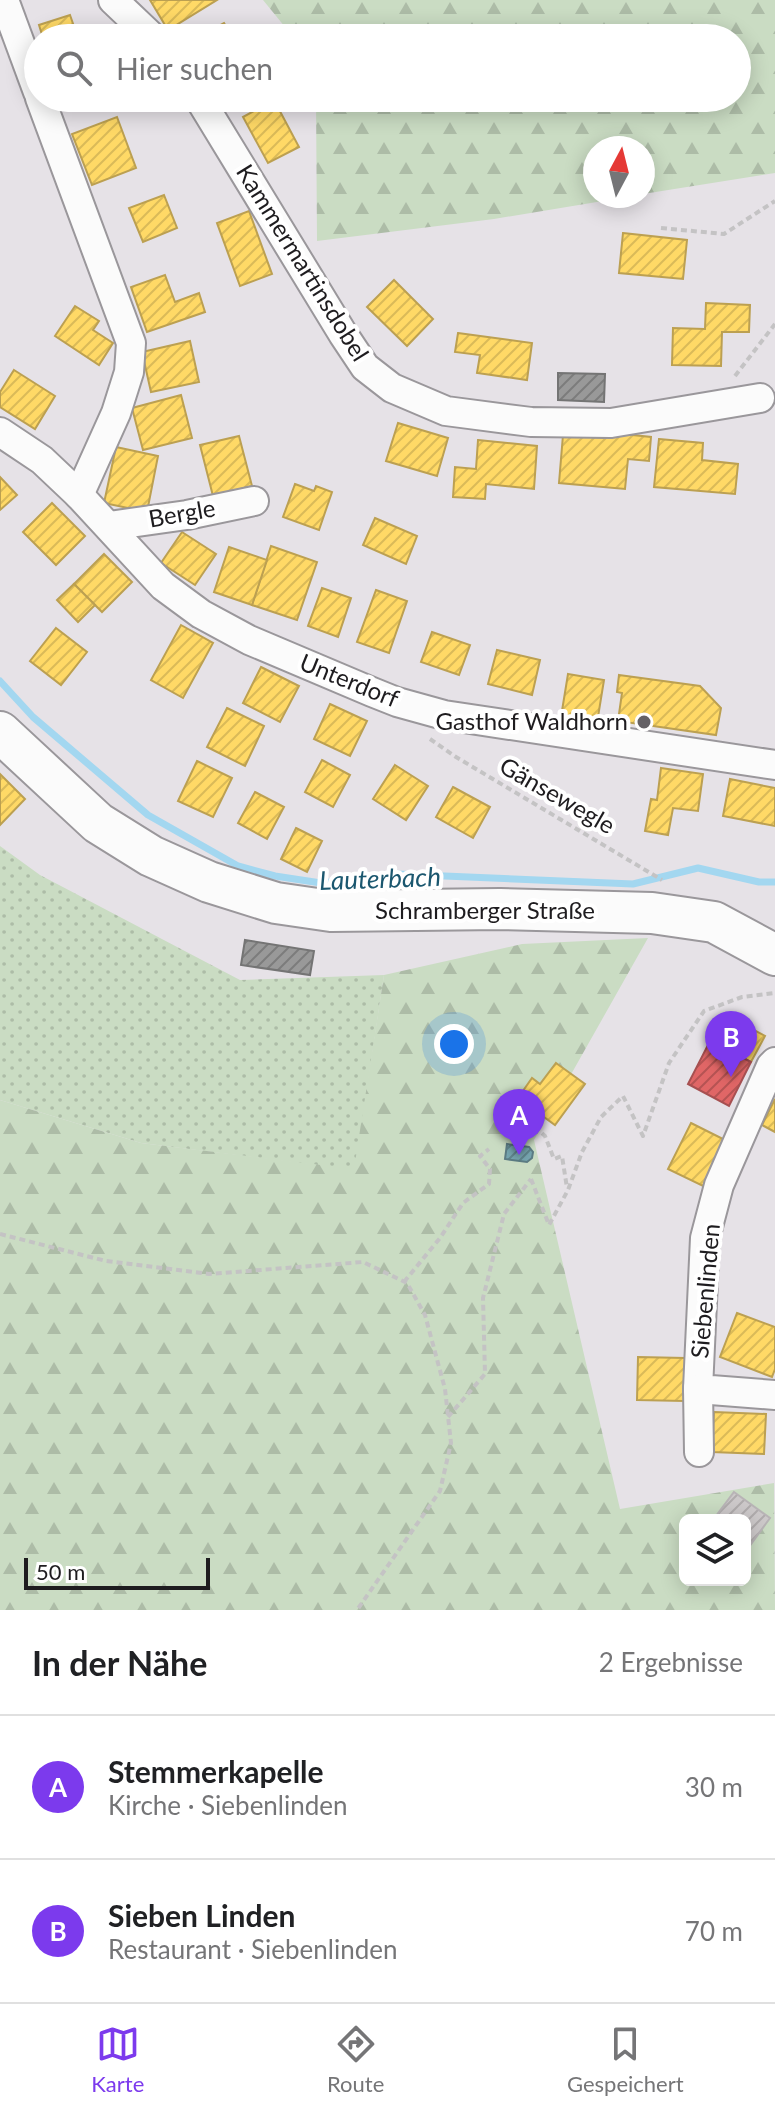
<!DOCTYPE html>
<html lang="de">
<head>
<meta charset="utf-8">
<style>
	:root { --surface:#fff; --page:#f6f6f6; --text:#202124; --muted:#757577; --line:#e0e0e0; --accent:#7c3aed }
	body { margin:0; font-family:Lato,sans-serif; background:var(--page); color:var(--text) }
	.controls { position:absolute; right:24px; bottom:24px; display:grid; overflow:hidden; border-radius:12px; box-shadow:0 4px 20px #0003 }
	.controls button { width:72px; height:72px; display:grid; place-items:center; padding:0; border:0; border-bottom:2px solid var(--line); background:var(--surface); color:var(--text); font:40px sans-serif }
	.compass { position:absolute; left:583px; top:136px; width:72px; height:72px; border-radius:50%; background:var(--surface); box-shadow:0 4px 20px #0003; rotate:7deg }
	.scale { position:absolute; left:24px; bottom:20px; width:186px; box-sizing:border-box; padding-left:8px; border:4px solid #1e1c1f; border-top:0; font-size:22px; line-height:28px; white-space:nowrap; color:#1e1c1f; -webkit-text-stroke:6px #fff; paint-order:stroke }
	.you { position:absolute; left:454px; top:1044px; width:28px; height:28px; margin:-20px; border:6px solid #fff; border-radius:50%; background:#1a73e8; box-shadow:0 0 0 12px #1a73e833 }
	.badge { display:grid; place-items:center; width:52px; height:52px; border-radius:50%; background:var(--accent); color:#fff; font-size:26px; font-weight:700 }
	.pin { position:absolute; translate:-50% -66px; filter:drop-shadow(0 2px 4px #0008) }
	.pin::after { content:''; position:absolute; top:42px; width:28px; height:24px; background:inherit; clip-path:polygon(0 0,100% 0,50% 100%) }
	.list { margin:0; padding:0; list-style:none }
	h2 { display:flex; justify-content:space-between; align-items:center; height:104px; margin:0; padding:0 32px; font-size:34px }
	h2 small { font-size:26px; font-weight:400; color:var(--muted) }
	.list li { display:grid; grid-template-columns:52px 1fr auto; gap:24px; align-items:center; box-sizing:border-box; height:144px; padding:0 32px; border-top:2px solid var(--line) }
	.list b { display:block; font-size:30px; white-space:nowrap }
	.list p { margin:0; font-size:26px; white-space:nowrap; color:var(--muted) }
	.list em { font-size:26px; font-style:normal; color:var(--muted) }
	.icon { flex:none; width:44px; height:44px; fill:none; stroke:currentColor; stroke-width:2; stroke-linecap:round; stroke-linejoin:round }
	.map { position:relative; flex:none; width:775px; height:1610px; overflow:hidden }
	.search { position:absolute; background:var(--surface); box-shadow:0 4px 20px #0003; left:24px; right:24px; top:24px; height:88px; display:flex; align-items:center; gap:20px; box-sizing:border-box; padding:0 28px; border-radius:44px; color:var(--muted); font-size:30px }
	.sheet { height:392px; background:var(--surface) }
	nav { display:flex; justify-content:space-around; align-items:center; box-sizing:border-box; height:112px; border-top:2px solid var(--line); background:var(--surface); font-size:22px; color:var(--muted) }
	nav a { display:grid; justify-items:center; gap:4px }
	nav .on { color:var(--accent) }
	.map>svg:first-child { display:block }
</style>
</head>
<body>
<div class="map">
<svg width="775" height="1610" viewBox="0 0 775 1610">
	<defs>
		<pattern id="grass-dots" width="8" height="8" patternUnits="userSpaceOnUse" patternTransform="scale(2)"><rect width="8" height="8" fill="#cadcc3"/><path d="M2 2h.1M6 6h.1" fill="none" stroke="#adbca7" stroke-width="1.8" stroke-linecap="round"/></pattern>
		<pattern id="forest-firs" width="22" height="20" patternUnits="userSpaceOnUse" patternTransform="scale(2)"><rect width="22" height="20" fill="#cadcc3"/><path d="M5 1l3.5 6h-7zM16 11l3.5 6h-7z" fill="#adbca7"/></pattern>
		<pattern id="homes-hatch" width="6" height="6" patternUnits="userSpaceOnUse" patternTransform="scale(2)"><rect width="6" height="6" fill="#ffd966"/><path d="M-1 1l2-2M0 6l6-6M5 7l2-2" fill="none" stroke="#daba58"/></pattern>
		<pattern id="shops-hatch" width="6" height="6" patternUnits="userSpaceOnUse" patternTransform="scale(2)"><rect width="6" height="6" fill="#e06666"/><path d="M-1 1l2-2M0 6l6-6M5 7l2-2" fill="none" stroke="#b55353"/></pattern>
		<pattern id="public-hatch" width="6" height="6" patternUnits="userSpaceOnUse" patternTransform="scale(2)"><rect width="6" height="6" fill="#76a5af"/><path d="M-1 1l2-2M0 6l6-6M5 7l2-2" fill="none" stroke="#60868e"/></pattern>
		<pattern id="industry-hatch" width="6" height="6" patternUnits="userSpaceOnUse" patternTransform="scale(2)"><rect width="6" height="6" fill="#999"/><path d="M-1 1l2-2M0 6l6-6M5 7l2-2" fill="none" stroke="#7c7c7c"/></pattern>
		<pattern id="building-hatch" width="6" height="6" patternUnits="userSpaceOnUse" patternTransform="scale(2)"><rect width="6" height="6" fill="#cdc9ca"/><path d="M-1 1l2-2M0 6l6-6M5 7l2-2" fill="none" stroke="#b0acad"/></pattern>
	</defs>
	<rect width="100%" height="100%" fill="#e6e2e7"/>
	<!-- grass -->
	<path fill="url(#grass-dots)" d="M0,846L40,875L240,980L384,975L355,1170L141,1143L0,1100Z"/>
	<!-- forest -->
	<g fill="url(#forest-firs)" fill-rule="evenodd">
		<path d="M263,0H775V173L643,194V148H595V196H633L494,219L317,241L316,98H737V38H294Z"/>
		<path d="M648,938L534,1140L620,1509L774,1483L775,1610H0V1100L141,1143L354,1169L384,975L522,944ZM685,1520H745V1580H685Z"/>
	</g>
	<!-- homes -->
	<g fill="url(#homes-hatch)" stroke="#bca051" stroke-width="2">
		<path d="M150,0H217L168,30Z"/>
		<path d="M70,15L78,38H43L39,25Z"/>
		<path d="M224,23L233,38H196Z"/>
		<path d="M274,100L299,147L268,163L243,117Z"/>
		<path d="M117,117L136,168L92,185L72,134Z"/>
		<path d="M164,195L177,228L143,242L129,208Z"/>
		<path d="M249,211L272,274L240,286L217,223Z"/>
		<path d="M623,233L687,240L683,279L619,273Z"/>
		<path d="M165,275L175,302L199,293L205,312L147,332L131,287Z"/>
		<path d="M394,280L433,319L407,346L367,307Z"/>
		<path d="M706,303L750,305L749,332H722L721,366L672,365L673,328L705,329Z"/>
		<path d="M75,306L99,321L93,330L113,343L99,365L55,336Z"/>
		<path d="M458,333L532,343L527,380L477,373L480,355L455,352Z"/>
		<path d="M190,341L199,382L151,392L142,352Z"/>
		<path d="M14,370L55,396L35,429L0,407V392Z"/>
		<path d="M181,395L192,438L143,450L132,408Z"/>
		<path d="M398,423L448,438L437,476L386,461Z"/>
		<path d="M604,432L651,437L649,461L628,459L625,489L559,483L563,435L603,438Z"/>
		<path d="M239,436L252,486L213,496L200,445Z"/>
		<path d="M659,439L703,443L702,460L738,464L735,494L654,487Z"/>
		<path d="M478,440L537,446L534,489L486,484L485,499L453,497L455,467L476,469Z"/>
		<path d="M116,447L158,456L147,512L104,503Z"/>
		<path d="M0,477L17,495L0,510Z"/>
		<path d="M295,484L314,491L316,486L332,492L319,530L283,517Z"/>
		<path d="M52,503L85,536L56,565L23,532Z"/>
		<path d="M375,518L417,536L406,564L363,545Z"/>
		<path d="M182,532L216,554L195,585L161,563Z"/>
		<path d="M271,546L317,562L297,620L252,605Z"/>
		<path d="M229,547L267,560L252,605L214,592Z"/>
		<path d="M104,554L132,582L102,612L74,584Z"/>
		<path d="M74,584L95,605L78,622L57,600Z"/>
		<path d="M322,588L351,598L338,637L308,626Z"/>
		<path d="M376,590L407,601L389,653L357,642Z"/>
		<path d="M181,625L213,643L183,698L151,680Z"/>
		<path d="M56,628L87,652L61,685L30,661Z"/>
		<path d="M432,632L470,645L459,675L421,662Z"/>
		<path d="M497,650L540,660L532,695L488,684Z"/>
		<path d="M261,667L299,686L280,722L243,703Z"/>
		<path d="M568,674L604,680L597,723L561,717Z"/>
		<path d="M619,675L700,686L721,708L716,735L618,721L622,693L617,692Z"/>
		<path d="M330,704L367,721L350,756L314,739Z"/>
		<path d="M227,708L264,726L245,766L207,747Z"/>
		<path d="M322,760L350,775L333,807L305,792Z"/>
		<path d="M197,761L232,778L213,817L178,801Z"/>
		<path d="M395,765L428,786L406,820L373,799Z"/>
		<path d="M661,768L703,774L698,811L673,808L668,835L645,831L651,799L657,800Z"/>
		<path d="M0,774L25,799L0,825Z"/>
		<path d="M730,779L775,788V826L723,816Z"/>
		<path d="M453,787L490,807L473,838L436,817Z"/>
		<path d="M255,792L284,807L267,839L238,823Z"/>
		<path d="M296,828L322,841L307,872L281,859Z"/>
		<path d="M724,1014L765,1036L751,1062L710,1041Z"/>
		<path d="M556,1063L585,1084L555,1125L518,1098L532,1078L540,1084Z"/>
		<path d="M775,1099V1132L762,1125Z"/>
		<path d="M691,1123L725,1140L703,1186L668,1169Z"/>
		<path d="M737,1313L775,1327V1369L772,1377L720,1357Z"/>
		<path d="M638,1357L685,1358L684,1401L637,1400Z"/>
		<path d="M714,1412L766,1414L764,1454L712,1452Z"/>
	</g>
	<!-- shops -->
	<path fill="url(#shops-hatch)" stroke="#a65051" stroke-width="2" d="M710,1041L751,1062L729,1106L688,1084Z"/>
	<!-- public -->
	<path fill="url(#public-hatch)" stroke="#5c7c84" stroke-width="2" d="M507,1144L529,1147L533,1152L532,1158L527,1162L505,1159Z"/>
	<!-- industry -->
	<g fill="url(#industry-hatch)" stroke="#747474" stroke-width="2">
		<path d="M558,373L605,374L604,402L558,400Z"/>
		<path d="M245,940L314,951L310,975L241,965Z"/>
	</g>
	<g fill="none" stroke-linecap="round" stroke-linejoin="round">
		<!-- stream -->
		<path stroke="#a3d7f0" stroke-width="7" d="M0,681L33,717L148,815L238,866L275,876L321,883L397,874L633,884L698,868L759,882H775"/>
	</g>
	<!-- building -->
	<path fill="url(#building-hatch)" stroke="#b8b4b6" stroke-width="2" d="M734,1492L770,1518L746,1551L745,1520H713Z"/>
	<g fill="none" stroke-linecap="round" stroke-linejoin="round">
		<defs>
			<g id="minor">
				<path d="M4,0L38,92"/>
				<path d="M113,0L153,38"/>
				<path d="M40,98L131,343L129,372L116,413L79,495"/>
				<path d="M199,98L343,334L365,367L392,388L446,411L531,422L611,423L760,398"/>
				<path d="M0,432L42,460L79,495L163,586L201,614L249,640L372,692L397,702L444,715L775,765"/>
				<path d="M109,526L187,515L254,501"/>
				<path d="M775,1062L771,1066L719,1185L705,1238L698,1389L775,1395"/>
				<path d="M698,1389L699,1452"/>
			</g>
			<path id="secondary" d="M0,732L98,823L151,856L209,882L276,903L331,911L500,909L652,913L714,922L775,955"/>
		</defs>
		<!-- minor casing -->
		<use href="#minor" stroke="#9a979b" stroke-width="32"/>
		<!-- secondary casing -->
		<use href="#secondary" stroke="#9a979b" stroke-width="44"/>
		<!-- path -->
		<g stroke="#c4c3c4" stroke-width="4" stroke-dasharray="6 4" stroke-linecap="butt">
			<path d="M661,228L724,234L775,201"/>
			<path d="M735,376L775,324"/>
			<path d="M430,739L456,757L662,880"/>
			<path d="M527,1120L545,1136L554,1159L562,1156L567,1188"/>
			<path d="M531,1179L549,1225L568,1190L582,1152L601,1117L623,1096L643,1136L669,1063L704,1011L742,997L775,993"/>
			<path d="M0,1234L106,1261L209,1274L363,1262L407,1283L425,1315L445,1389L451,1443L440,1491L357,1610"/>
			<path d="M404,1282L440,1238L463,1203L489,1184L490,1169L480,1156L489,1149"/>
			<path d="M448,1417L485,1374L483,1298L504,1214L531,1179"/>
		</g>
		<!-- minor -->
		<use href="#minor" stroke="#fbfbfb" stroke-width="28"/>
		<!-- secondary -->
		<use href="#secondary" stroke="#fbfbfb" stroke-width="40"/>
	</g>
	<!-- markers -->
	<circle fill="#646165" stroke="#fff" stroke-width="3" cx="644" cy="722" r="8"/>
	<g text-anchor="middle" stroke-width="8" stroke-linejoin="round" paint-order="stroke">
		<!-- street labels -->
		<g font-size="24" fill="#1e1c1f" stroke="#fff">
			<text transform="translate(302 263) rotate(58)" y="8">Kammermartinsdobel</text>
			<text transform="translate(182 514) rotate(-10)" y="8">Bergle</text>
			<text transform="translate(349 681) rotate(22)" y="8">Unterdorf</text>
			<text transform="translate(557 796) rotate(30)" y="8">Gänsewegle</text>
			<text x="485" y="919">Schramberger Straße</text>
			<text transform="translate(706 1291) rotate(-85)" y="8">Siebenlinden</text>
		</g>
		<!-- poi labels -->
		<g font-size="24" fill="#1e1c1f" stroke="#fff" text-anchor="end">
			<text x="628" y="730">Gasthof Waldhorn</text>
		</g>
		<!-- water labels -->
		<g font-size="26" font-style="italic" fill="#1b576f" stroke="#fff">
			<text transform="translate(380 879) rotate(-2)" y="9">Lauterbach</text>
		</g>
	</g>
</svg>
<div class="controls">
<button><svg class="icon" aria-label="layers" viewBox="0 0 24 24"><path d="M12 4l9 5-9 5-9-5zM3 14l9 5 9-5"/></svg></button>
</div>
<svg class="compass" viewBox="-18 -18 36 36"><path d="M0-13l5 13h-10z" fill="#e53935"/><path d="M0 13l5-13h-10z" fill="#757577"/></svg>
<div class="scale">50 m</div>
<div class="you"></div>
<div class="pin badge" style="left:519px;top:1155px">A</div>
<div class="pin badge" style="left:731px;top:1077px">B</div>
<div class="search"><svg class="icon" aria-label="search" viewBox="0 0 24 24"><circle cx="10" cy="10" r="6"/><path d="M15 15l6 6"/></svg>Hier suchen</div>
</div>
<section class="sheet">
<h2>In der Nähe<small>2 Ergebnisse</small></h2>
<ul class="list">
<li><span class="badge">A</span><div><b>Stemmerkapelle</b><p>Kirche · Siebenlinden</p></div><em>30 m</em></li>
<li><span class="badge">B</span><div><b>Sieben Linden</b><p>Restaurant · Siebenlinden</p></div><em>70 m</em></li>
</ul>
</section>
<nav>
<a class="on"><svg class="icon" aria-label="map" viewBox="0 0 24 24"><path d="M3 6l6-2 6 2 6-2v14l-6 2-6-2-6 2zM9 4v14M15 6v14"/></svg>Karte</a>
<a><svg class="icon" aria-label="directions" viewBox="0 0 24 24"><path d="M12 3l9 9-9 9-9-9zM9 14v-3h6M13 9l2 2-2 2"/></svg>Route</a>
<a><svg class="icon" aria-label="saved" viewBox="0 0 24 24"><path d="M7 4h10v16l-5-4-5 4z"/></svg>Gespeichert</a>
</nav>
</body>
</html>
